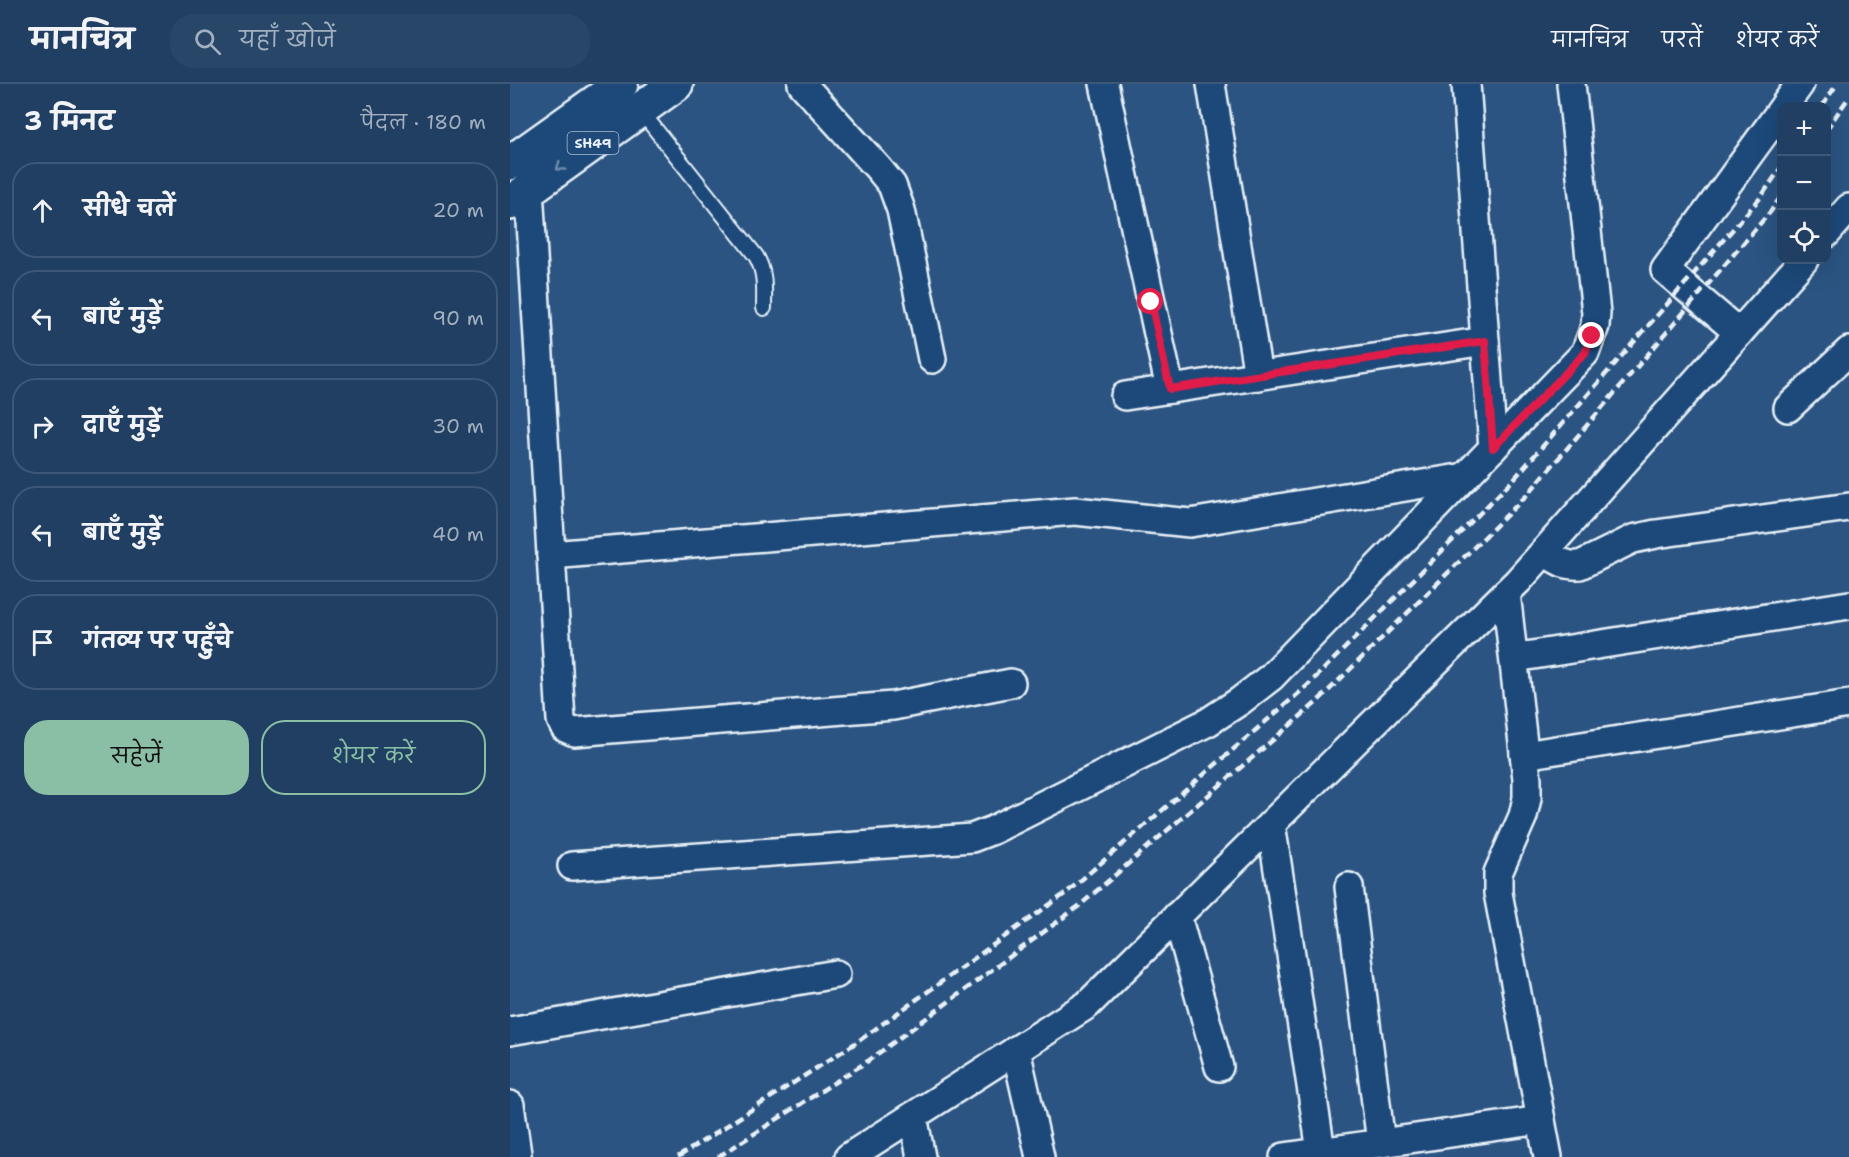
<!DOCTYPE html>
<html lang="hi">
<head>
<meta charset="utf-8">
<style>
	:root { --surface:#203f62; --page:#284668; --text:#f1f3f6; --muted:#a2afbe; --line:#3d5877; --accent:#8abfa5 }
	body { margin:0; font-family:"Shantell Sans","Playpen Sans Deva",sans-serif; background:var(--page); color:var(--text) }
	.controls { position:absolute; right:18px; top:18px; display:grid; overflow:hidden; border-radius:12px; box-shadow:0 6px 24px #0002 }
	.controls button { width:54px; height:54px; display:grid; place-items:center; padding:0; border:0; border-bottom:2px solid var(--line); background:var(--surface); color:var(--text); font:30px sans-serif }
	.stop { position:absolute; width:18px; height:18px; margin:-14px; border:4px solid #e11d48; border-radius:50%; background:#fff }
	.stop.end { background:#e11d48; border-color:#fff; box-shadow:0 2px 6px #0008 }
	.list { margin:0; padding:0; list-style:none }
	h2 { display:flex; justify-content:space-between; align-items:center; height:78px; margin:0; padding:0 24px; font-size:26px }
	h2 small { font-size:20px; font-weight:400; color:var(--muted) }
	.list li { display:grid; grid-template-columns:39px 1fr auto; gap:18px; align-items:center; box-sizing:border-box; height:96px; margin:0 12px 12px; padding:0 12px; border:2px solid var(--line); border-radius:24px }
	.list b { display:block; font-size:22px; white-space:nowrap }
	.list em { font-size:20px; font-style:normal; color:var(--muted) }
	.actions { display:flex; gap:12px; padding:18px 24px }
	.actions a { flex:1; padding:14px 0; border:2px solid var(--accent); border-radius:24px; text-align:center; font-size:21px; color:var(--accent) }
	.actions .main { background:var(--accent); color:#111 }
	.icon { flex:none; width:33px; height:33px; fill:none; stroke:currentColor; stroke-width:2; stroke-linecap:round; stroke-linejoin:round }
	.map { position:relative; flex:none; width:1339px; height:1073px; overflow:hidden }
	header { display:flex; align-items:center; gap:36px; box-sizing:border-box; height:84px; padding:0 30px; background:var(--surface); border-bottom:2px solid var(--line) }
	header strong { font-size:28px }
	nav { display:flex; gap:33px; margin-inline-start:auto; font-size:21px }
	.search { width:420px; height:54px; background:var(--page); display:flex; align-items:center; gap:15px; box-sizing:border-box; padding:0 21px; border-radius:24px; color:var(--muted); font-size:22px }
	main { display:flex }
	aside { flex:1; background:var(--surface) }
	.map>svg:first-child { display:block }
</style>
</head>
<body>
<header>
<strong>मानचित्र</strong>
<div class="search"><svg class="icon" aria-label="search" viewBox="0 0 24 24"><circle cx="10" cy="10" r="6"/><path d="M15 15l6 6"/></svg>यहाँ खोजें</div>
<nav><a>मानचित्र</a><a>परतें</a><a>शेयर करें</a></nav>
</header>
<main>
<aside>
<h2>3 मिनट<small>पैदल · 180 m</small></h2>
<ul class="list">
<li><svg class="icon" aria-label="ahead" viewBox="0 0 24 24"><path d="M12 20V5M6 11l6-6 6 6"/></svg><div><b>सीधे चलें</b></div><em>20 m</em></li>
<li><svg class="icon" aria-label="left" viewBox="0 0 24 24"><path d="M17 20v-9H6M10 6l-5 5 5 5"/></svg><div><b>बाएँ मुड़ें</b></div><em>90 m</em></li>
<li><svg class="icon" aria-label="right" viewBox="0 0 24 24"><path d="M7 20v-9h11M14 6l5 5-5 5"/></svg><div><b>दाएँ मुड़ें</b></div><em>30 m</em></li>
<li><svg class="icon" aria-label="left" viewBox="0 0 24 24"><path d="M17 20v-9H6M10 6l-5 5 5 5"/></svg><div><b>बाएँ मुड़ें</b></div><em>40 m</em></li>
<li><svg class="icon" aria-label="arrive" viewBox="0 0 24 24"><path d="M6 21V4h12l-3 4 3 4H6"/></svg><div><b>गंतव्य पर पहुँचे</b></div></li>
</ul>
<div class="actions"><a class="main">सहेजें</a><a>शेयर करें</a></div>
</aside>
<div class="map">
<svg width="1339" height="1073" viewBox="0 0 1339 1073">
	<rect width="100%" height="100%" fill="#2b5482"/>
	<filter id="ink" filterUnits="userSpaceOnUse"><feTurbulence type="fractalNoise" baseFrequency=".0167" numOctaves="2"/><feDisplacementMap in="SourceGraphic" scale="12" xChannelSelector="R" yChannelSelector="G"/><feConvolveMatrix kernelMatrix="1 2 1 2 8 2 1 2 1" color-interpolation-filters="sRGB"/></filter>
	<g filter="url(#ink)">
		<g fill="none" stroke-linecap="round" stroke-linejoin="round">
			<defs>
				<path id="lane" d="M130,26L246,172C256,189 254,206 254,224"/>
				<g id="street">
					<path d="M292,0L369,85L382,101L391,126L422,275"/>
					<path d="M594,0L660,305"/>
					<path d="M701,0L748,292"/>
					<path d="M956,0L983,364"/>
					<path d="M1274,22L1290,0"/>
					<path d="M19,105L51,636L55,644L64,648L383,622L501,599"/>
					<path d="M1316,150L1339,124"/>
					<path d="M1229,249L1155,186L1272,25"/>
					<path d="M615,312L975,257"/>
					<path d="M1278,324L1339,267"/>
					<path d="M1034,468C1046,475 1055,483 1070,481L1123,455L1146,450L1339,423"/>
					<path d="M41,471L565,427L680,439L955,393"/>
					<path d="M996,509L1017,695V714L1013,732L988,789V809L1038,1073"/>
					<path d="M1004,574L1339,521"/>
					<path d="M1014,671L1339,620"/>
					<path d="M761,740L811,1067"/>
					<path d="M62,782L462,754L483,746L698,638L730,617L761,593L1075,269L1085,242L1086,229L1061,0"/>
					<path d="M839,803L871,1059"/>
					<path d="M667,832L709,983"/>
					<path d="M0,947L326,890"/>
					<path d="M506,966L530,1073"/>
					<path d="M0,1021L7,1070"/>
					<path d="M403,1032L411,1073"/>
					<path d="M339,1073L577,921L1008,497L1294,176"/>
					<path d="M774,1073L1031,1036"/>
				</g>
				<g id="primary">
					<path d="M0,79L111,0"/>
					<path d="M0,119L166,0"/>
				</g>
			</defs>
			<!-- lane casing -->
			<use href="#lane" stroke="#e8f1f8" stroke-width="18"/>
			<!-- street casing -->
			<use href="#street" stroke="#e8f1f8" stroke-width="32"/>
			<!-- primary casing -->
			<use href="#primary" stroke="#e8f1f8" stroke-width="38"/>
			<!-- lane -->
			<use href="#lane" stroke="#1f4a7a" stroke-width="14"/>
			<!-- street -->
			<use href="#street" stroke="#1f4a7a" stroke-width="27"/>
			<!-- primary -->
			<use href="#primary" stroke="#1f4a7a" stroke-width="33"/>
			<!-- rail -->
			<g stroke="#e8f1f8" stroke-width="4.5" stroke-dasharray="9 4.5" stroke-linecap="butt">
				<path d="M1312,22L1327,0"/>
				<path d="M1316,46L1339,13"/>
				<path d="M168,1073L347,958L556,809L797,602L1003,396L1251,113L1272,82"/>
				<path d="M208,1073L358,977L569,822L806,619L1017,411L1261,127L1272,111"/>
			</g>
		</g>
		<!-- one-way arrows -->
		<defs><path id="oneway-chevron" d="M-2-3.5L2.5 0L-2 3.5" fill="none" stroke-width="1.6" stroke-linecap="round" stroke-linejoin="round" transform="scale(1.5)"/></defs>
		<use stroke="#6f8dac" href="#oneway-chevron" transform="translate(50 83) rotate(144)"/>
	</g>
	<g fill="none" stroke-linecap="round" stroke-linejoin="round" filter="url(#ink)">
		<!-- route -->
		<path stroke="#e11d48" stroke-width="8" d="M641,218L660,305L975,257L983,364L1075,269L1082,252"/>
	</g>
	<g text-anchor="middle" stroke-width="4.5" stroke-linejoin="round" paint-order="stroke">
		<!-- shield labels -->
		<rect fill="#1f4a7a" stroke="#acbfd2" stroke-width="1.5" x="57.5" y="48" width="51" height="22" rx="4.5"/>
		<g font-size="14" font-weight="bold" fill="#e8f1f8">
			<text x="83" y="64">SH49</text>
		</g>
	</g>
</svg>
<div class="controls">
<button>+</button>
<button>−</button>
<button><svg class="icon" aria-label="locate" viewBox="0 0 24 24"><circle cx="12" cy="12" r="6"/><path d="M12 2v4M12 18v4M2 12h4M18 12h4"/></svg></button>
</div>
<div class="stop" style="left:641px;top:218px"></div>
<div class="stop end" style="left:1082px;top:252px"></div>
</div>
</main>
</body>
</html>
